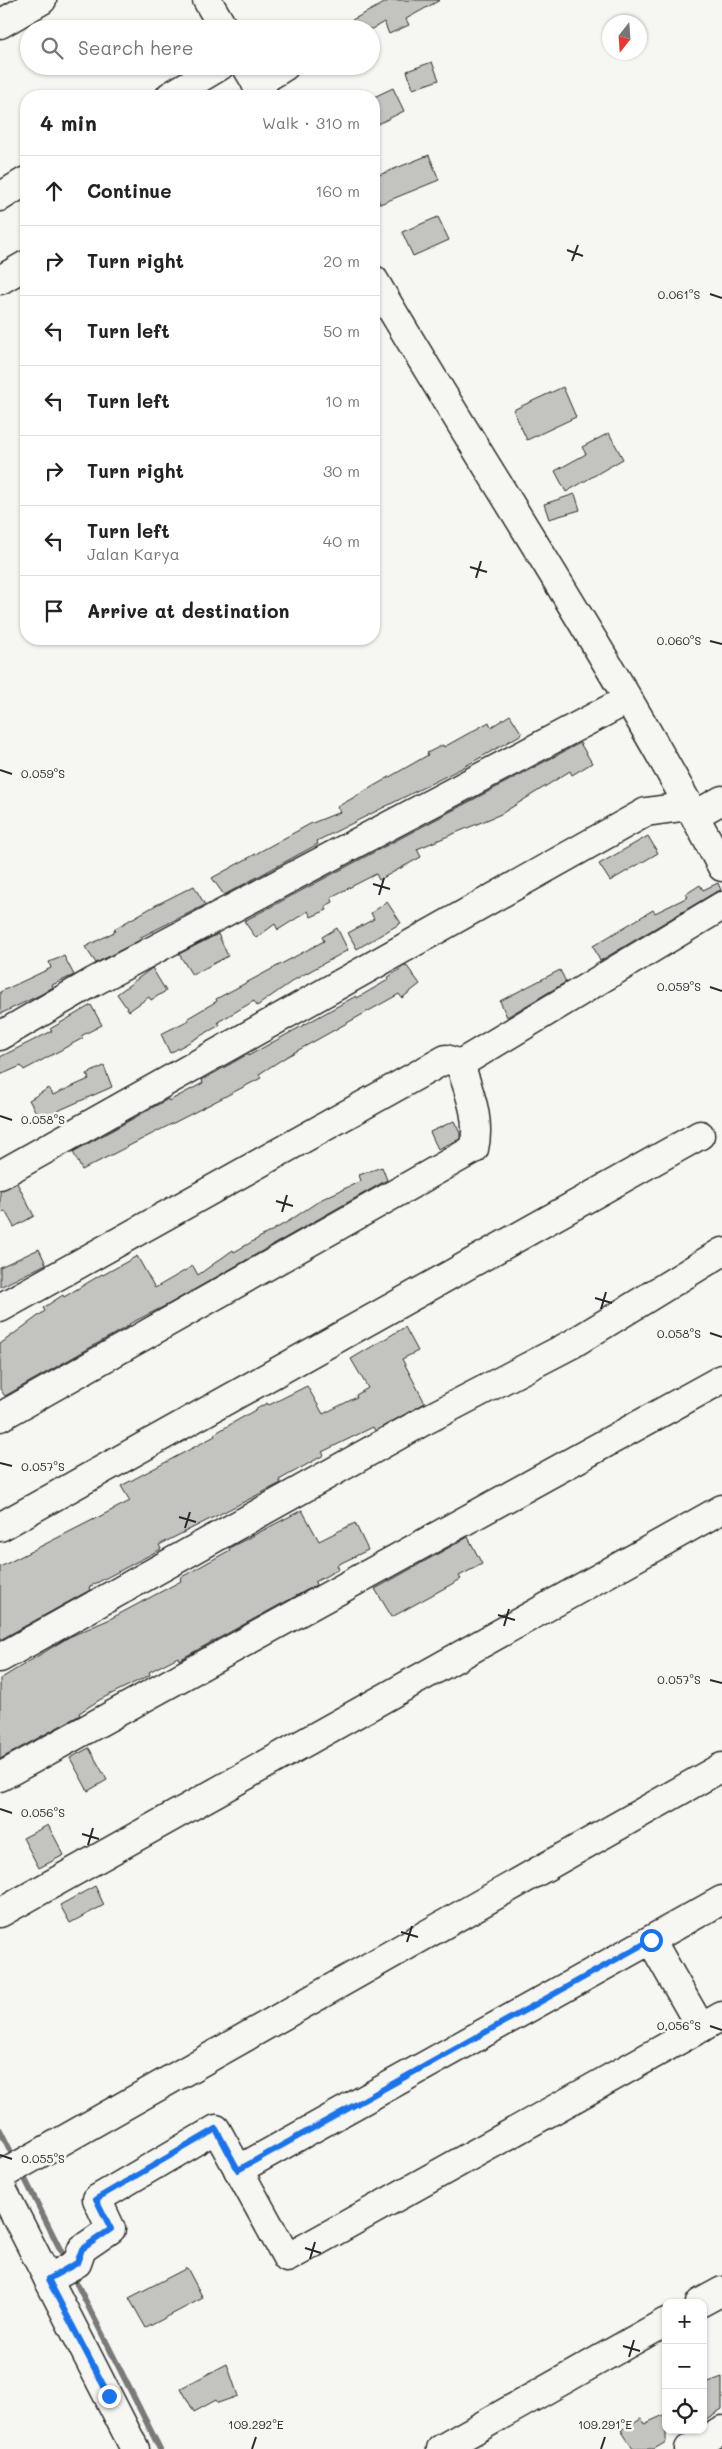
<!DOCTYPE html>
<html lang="en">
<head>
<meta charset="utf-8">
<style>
	:root { --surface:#fff; --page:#f2f2f2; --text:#222; --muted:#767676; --line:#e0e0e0 }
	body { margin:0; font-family:Mali,sans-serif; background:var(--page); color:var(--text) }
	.controls { position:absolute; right:15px; bottom:15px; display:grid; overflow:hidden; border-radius:10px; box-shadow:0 1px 4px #0004 }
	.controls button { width:45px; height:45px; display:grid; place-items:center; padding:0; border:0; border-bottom:1px solid var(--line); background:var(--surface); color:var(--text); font:25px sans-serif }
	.compass { position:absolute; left:602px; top:15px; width:45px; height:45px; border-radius:50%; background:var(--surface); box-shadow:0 1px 4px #0004; rotate:197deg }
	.stop { position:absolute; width:15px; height:15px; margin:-11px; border:4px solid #1a73e8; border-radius:50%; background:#fff }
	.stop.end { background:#1a73e8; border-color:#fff; box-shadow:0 1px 5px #0008 }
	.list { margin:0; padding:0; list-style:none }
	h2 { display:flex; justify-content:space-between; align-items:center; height:65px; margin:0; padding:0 20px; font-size:21px }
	h2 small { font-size:16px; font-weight:400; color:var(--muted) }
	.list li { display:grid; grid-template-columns:32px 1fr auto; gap:15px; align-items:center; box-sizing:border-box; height:70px; padding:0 20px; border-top:1px solid var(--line) }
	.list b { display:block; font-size:19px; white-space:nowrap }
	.list p { margin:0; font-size:16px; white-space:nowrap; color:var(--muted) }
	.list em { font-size:16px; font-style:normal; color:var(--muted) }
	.icon { flex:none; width:28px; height:28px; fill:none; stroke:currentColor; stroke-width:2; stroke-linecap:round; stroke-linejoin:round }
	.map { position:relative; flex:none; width:722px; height:2449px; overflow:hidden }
	.search { position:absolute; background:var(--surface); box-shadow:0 1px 4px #0004; left:20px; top:20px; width:360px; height:55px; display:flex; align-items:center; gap:12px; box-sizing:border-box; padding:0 18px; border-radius:28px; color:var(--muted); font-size:19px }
	.panel { position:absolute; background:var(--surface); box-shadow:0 1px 4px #0004; left:20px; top:90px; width:360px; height:555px; border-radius:20px }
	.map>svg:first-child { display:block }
</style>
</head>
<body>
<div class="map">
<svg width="722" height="2449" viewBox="0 0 722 2449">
	<rect width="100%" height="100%" fill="#f6f6f2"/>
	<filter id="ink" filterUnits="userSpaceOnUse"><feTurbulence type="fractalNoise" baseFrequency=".02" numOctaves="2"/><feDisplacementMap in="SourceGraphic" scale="10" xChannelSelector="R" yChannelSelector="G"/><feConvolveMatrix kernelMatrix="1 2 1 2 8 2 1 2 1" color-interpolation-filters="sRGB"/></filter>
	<g filter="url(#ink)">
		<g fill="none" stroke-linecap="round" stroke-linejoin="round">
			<!-- stream -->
			<g stroke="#7a7a78" stroke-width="6">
				<path d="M0,2130L15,2160"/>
				<path d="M21,2171L66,2261"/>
				<path d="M71,2272L160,2449"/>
			</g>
		</g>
		<!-- building -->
		<g fill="#c3c3c0" stroke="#2b2b2b">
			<path d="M390,0H440L406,19L409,25L389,34L384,22L372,29H335Z"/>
			<path d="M432,62L439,80L413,89L407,71Z"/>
			<path d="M393,88L404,111L374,126V97Z"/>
			<path d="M429,155L439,180L380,204L374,189V177Z"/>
			<path d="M438,217L449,240L413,256L402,232Z"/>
			<path d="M563,387L576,417L527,440L513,410Z"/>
			<path d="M609,433L623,459L566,492L555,471L586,454L582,447Z"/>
			<path d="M575,494L580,510L549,519L544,504Z"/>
			<path d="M510,715L522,734L462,768L317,841L318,844L224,895L212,878L310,824L340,812L337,807L428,755L427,753L443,745L444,747L489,722L491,727Z"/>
			<path d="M580,743L592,763L572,775L570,771L501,814L417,849L421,857L379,880L376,874L331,897L333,902L325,906L327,910L311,917L308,911L278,930L275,924L256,938L244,921Z"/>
			<path d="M648,836L658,853L610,881L599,864Z"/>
			<path d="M718,883L721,890L714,893L600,961L593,946L653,910L655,913L688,897L686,894L700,885L703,890Z"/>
			<path d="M194,886L205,905L139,938L140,940L96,963L85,947L116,931L114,929L156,905Z"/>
			<path d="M387,902L401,923L357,949L348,933L374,919L371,913Z"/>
			<path d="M337,928L348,950L294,980L257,1006L254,1001L218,1022L220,1025L170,1053L161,1034L189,1020L188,1018L217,1001L216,999L324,941L322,937Z"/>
			<path d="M218,934L228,956L192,975L179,954Z"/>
			<path d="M64,956L74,975L52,985L53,987L42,994L0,1014V992L51,968L49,962Z"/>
			<path d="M406,965L420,984L402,998L399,994L286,1057L259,1074L261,1078L82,1170L73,1152L168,1099L169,1101L203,1083L202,1080L248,1054V1056L356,996L357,998L388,980L387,978Z"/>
			<path d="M152,968L166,991L151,1000L149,997L129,1011L117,994Z"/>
			<path d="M560,970L566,982L507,1017L500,1001Z"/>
			<path d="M91,1005L102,1025L81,1036L83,1038L24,1070L21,1066L0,1075V1057L52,1031L50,1029Z"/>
			<path d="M104,1066L112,1087L62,1109L41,1121L29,1100L49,1088L53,1095L89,1079L87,1074Z"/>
			<path d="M454,1121L460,1133V1139L438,1149L430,1132Z"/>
			<path d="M382,1167L387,1180L169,1304L129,1324L130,1325L5,1396L0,1389V1344L45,1311L43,1308L63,1295L64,1297L102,1274L103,1275L137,1256L155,1288L193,1266L198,1275L233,1250L234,1252L289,1221L322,1199L361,1181L359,1175Z"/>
			<path d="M17,1183L34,1216L14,1227L5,1211L0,1214V1191Z"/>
			<path d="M39,1249L46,1264L0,1287V1267Z"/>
			<path d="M405,1327L418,1351L402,1359L425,1403L375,1431L373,1427L322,1452L324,1455L279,1480L281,1483L159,1545L161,1549L89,1587L90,1590L0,1640V1567L130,1501L121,1486L215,1436L214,1434L267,1403L269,1405L307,1386L323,1414L357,1397L356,1395L368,1388L351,1359Z"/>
			<path d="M302,1510L319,1541L355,1523L368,1550L337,1565L339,1569L315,1582L316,1585L179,1660L178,1657L149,1672L150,1675L101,1699L79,1713L80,1715L0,1759V1679L69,1637L108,1620L181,1581L180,1578L230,1550L229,1548Z"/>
			<path d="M468,1537L482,1564L459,1576L461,1579L392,1617L375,1589Z"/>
			<path d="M89,1748L107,1780L88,1791L70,1758Z"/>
			<path d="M48,1825L64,1855L39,1868L23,1838Z"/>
			<path d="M95,1886L104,1905L70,1923L60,1905Z"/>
			<path d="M187,2268L203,2298L146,2328L129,2298Z"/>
			<path d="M227,2364L238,2396L218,2403L216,2400L194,2412L181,2388Z"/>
			<path d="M722,2377V2409L703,2421V2384Z"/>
			<path d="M666,2414V2442L654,2449H633L621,2430L641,2418L644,2424Z"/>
		</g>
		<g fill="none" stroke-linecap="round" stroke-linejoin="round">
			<defs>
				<g id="minor">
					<path d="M207,0L224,29"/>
					<path d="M0,24L42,0"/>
					<path d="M246,66L264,96"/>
					<path d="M256,84L285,66"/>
					<path d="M170,96L220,66"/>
					<path d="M0,197L26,181"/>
					<path d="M0,280L26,265"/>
					<path d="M374,280C489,475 616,666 722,867"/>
					<path d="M695,815L722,800"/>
					<path d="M0,1036L93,982L627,700"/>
					<path d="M460,1064L722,906"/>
					<path d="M0,1175L646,812L689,806"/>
					<path d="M0,1308L446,1059L460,1064C469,1092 481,1119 474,1149L0,1417"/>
					<path d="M0,1527L700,1135"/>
					<path d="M0,1658L422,1422L572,1344L722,1252"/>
					<path d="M0,1777L722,1379"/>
					<path d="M0,1913L722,1509"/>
					<path d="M651,1940L701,2028"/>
					<path d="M238,2170L722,1900"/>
					<path d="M0,2176L722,1767"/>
					<path d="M0,2185L135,2449"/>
					<path d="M48,2279L77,2263L82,2249L111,2229L97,2199L216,2129L287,2258L722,2016"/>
					<path d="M700,2303L722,2291"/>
					<path d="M441,2449L666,2322"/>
					<path d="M689,2449L722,2430"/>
				</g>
			</defs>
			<!-- minor casing -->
			<use href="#minor" stroke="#2b2b2b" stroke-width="31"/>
			<!-- minor -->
			<use href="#minor" stroke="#f6f6f2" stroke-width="28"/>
		</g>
	</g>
	<g fill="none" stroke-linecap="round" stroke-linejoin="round" filter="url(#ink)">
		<!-- route -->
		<path stroke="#1a73e8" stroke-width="6" d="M109,2396L48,2279L77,2263L82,2249L111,2229L96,2199L216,2129L238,2170L651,1940"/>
	</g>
	<!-- ticks -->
	<path fill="none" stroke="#2b2b2b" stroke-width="2" d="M567,250L583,256M572,261L578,245M710,294L722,298M470,567L487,572M476,578L481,561M710,641L722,644M0,770L12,774M373,884L390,889M379,895L384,878M710,987L722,991M0,1116L12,1120M276,1201L293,1206M282,1212L287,1195M595,1298L612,1303M601,1309L606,1292M710,1333L722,1337M0,1463L12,1466M179,1517L196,1522M185,1528L190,1512M498,1615L515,1620M504,1626L509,1609M710,1680L722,1683M0,1809L12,1813M82,1834L99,1839M88,1845L93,1828M401,1932L418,1937M407,1942L412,1926M710,2026L722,2030M0,2155L12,2159M305,2248L321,2253M310,2259L315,2242M623,2346L640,2351M629,2357L634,2340M252,2449L256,2437M601,2449L605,2437"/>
	<g font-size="12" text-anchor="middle" fill="#2b2b2b" stroke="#f6f6f2" stroke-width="5" stroke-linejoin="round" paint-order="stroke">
		<text x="679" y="299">0.061°S</text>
		<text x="679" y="645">0.060°S</text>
		<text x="43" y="778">0.059°S</text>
		<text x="679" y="991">0.059°S</text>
		<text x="43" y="1124">0.058°S</text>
		<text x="679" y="1338">0.058°S</text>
		<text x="43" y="1471">0.057°S</text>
		<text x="679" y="1684">0.057°S</text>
		<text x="43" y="1817">0.056°S</text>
		<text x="679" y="2030">0.056°S</text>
		<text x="43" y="2163">0.055°S</text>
		<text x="256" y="2429">109.292°E</text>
		<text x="605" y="2429">109.291°E</text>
	</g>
</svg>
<div class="controls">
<button>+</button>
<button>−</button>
<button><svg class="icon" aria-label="locate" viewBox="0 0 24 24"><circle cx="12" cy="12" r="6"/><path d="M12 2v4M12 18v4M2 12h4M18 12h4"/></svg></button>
</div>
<svg class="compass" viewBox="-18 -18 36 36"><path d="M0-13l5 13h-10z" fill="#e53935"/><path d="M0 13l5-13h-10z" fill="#767676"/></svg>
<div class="stop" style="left:651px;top:1940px"></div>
<div class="stop end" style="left:109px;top:2396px"></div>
<div class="search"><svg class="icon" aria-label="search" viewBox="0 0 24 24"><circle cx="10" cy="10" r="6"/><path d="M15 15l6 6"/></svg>Search here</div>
<section class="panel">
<h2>4 min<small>Walk · 310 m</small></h2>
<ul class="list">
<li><svg class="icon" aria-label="ahead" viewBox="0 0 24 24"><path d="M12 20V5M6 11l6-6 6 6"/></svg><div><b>Continue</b></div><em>160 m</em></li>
<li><svg class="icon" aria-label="right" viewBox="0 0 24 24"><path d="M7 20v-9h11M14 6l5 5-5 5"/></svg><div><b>Turn right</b></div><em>20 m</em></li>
<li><svg class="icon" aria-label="left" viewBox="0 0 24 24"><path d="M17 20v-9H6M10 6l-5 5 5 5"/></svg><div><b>Turn left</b></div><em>50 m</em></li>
<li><svg class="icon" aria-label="left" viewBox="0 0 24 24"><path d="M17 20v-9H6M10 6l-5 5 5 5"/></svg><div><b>Turn left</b></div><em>10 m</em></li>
<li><svg class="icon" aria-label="right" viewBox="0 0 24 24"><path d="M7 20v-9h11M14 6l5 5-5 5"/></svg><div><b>Turn right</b></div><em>30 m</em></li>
<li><svg class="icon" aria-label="left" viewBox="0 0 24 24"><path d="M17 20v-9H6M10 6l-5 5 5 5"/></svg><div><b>Turn left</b><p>Jalan Karya</p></div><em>40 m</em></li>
<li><svg class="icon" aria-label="arrive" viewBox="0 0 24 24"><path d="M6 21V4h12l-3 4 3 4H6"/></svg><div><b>Arrive at destination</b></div></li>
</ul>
</section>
</div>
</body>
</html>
